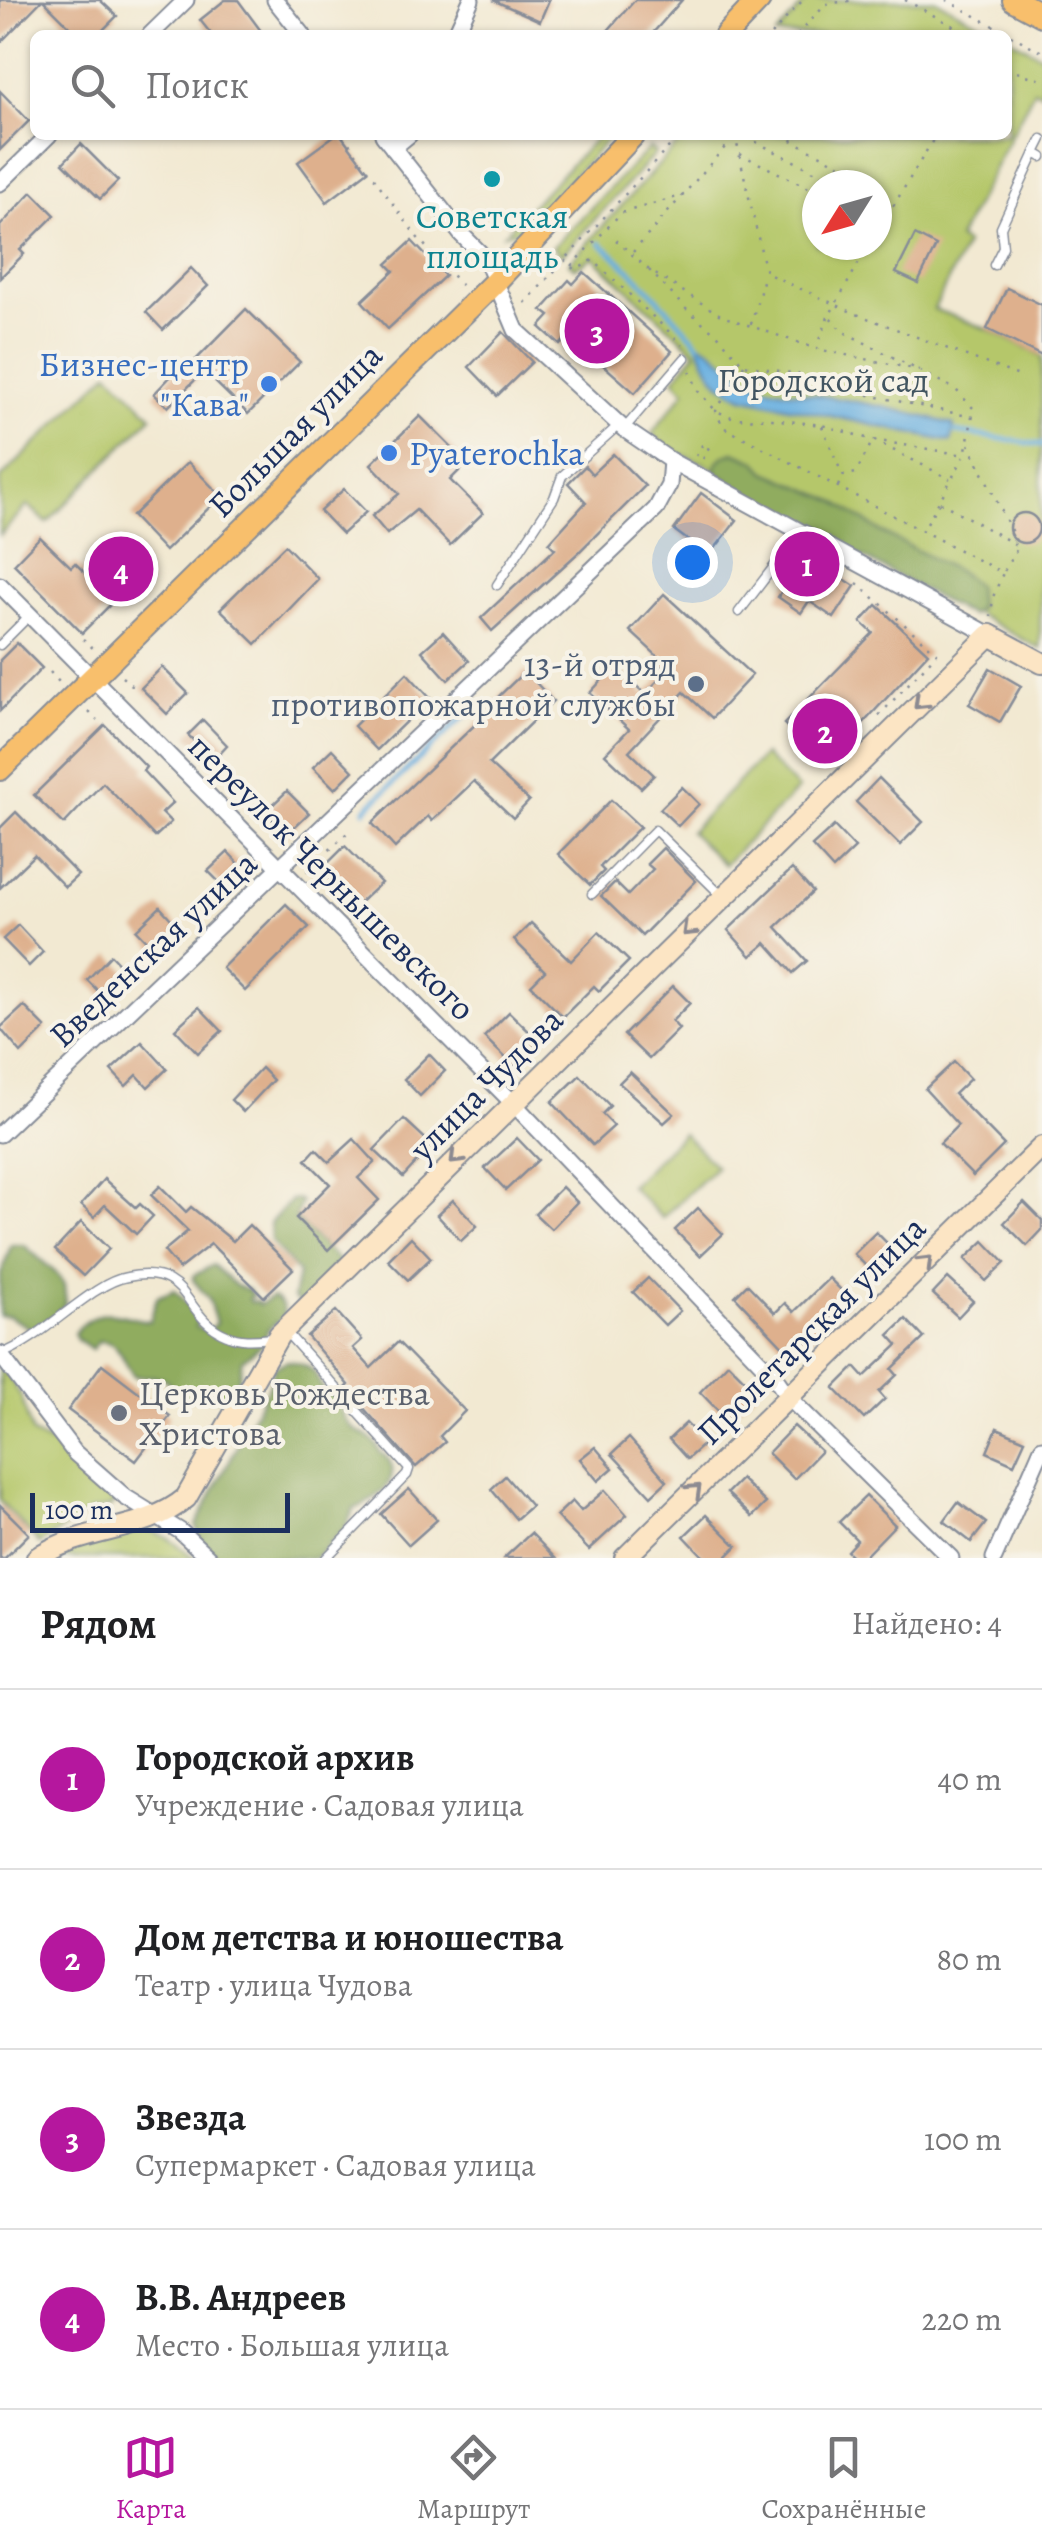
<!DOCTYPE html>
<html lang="ru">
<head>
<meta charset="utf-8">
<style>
	:root { --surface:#fff; --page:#f2f2f2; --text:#202124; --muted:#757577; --line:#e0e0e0; --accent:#b5179e }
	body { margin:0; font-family:Alegreya,serif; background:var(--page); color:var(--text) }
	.compass { position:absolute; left:802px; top:170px; width:90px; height:90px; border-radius:50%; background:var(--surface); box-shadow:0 2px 8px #0004; rotate:233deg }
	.scale { position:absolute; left:30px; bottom:25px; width:260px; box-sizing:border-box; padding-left:10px; border:5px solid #1b2f5e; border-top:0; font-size:28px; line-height:35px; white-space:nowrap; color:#1b2f5e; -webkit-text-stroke:8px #f7f3e8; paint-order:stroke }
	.you { position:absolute; left:692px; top:562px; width:35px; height:35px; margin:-25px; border:8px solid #fff; border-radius:50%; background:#1a73e8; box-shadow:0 0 0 15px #1a73e833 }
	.badge { display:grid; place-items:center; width:65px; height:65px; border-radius:50%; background:var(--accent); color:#fff; font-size:32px; font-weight:700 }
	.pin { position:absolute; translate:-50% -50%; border:5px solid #fff; box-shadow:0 2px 10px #0006 }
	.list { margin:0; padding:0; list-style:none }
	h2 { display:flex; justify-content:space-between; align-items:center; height:130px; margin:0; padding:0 40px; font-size:42px }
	h2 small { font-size:32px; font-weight:400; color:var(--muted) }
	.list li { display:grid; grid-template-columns:65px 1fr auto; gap:30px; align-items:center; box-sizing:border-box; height:180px; padding:0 40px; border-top:2px solid var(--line) }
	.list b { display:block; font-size:38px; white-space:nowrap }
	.list p { margin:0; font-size:32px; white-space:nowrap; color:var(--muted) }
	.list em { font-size:32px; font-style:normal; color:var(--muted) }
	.icon { flex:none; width:55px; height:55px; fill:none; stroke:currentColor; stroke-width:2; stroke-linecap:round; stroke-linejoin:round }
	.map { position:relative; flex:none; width:1042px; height:1558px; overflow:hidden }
	.search { position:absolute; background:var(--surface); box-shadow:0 2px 8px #0004; left:30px; right:30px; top:30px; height:110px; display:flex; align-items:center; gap:25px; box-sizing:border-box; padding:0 35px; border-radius:15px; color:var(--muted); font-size:38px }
	.sheet { height:850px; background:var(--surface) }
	nav { display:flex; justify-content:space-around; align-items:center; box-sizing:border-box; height:140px; border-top:2px solid var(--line); background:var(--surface); font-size:28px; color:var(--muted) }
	nav a { display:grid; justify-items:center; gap:5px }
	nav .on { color:var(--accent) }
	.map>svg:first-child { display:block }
</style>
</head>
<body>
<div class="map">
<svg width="1042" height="1558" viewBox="0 0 1042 1558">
	<rect width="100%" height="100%" fill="#f7f3e8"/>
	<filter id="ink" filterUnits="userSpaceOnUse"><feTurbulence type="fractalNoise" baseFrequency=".01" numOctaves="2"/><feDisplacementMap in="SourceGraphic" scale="20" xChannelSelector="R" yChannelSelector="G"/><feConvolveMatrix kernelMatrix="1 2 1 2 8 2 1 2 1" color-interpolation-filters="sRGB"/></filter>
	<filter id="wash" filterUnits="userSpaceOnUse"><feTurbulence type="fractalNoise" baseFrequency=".0048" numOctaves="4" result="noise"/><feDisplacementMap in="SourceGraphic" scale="40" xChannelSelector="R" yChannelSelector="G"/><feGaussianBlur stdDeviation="2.25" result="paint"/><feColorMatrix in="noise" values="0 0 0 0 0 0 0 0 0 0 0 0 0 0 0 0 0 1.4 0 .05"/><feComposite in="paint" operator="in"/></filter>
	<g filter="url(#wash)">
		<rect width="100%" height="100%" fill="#f2e9d2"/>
		<!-- green -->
		<g fill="#b5c76b" stroke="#687b64" stroke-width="2.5" fill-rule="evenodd">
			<path d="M807,0H936L1003,35H776Z"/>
			<path d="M1007,37L1042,56V93L1034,90L958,239L966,244L934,309L987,329L1042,356L1040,649L703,463C682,454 667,451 652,433L685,391L674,379L696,352L593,257L575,268L569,263L686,135H1007ZM817,185H877V245H817Z"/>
			<path d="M599,135H612L529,222L519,231L504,234Z"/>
			<path d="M649,148L655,152L654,155L562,255L553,247Z"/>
			<path d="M109,372L152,416L47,523L28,505L0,535V479Z"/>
			<path d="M764,755L798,789L724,865L690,832Z"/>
			<path d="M683,1133L716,1167L662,1218L630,1186Z"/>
			<path d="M0,1363L21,1396L32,1434L64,1449L115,1499L111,1507L90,1511L40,1544L0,1501Z"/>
			<path d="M143,1527L168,1538L195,1558H59L55,1554Z"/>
		</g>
		<!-- forest -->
		<g fill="#90ac5f" stroke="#566e5e" stroke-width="2.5">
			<path d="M734,452L756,461L766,472L835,501L881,532L961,573L977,586L979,607L971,615L961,611L745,492L715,472C716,459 723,456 734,452Z"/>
			<path d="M297,1199L301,1202L295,1219L340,1262L301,1305L293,1298L298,1273L271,1241L270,1223L291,1200Z"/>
			<path d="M11,1245H24L56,1273L64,1284L66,1302L57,1314L34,1331L9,1316H0V1277Z"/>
			<path d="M213,1265L236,1286L248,1290L253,1296L249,1298L251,1302L257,1301L259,1305L272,1297C281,1300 285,1308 284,1317L268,1329L263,1344L242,1360L239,1379L234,1382L238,1396L233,1401C211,1394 203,1399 184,1397C173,1396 172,1386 167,1381C158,1373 144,1379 134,1376C122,1362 122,1341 99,1341L92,1349L77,1339L74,1333C104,1301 116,1317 150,1321L157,1297L175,1290L199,1318L196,1327L208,1331L216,1323L208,1298L193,1280V1276Z"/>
			<path d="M287,1361C305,1363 318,1369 321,1388C346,1398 336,1411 350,1425C361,1437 375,1435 380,1452C411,1472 377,1501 354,1509L344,1530L316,1558H217L199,1537L196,1525L269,1385L274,1367Z"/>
		</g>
		<!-- water -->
		<path fill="#6ab0e0" stroke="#42709f" stroke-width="2.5" d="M697,342C718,349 732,374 761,385C782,392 801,392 822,396C862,402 905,411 944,422L954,425L951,442L743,397C712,383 710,372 697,342Z"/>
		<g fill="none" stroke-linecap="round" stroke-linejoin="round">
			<!-- stream -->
			<g stroke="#6ab0e0" stroke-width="5">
				<path d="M600,243C636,273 668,309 699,344"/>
				<path d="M955,432L1042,445"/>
				<path d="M365,810L478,703"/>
			</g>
		</g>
		<g id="blocks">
			<!-- building -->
			<g fill="#deb08d">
				<path d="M0,0H42L0,43Z"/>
				<path d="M43,0H100L117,16L98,35H78Z"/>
				<path d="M225,0H238L264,35H212L200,20Z"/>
				<path d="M493,0H549L540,21Z"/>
				<path d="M635,0H682L651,35H604Z"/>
				<path d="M0,91L29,121L0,150Z"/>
				<path d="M335,135H341L368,171L327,202L298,162Z"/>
				<path d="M81,144L118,181L100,199L63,163Z"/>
				<path d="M32,192L55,215L20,250L24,254L0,278V226Z"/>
				<path d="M915,235L936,246L918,283L896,273Z"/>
				<path d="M412,241L445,276L388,329L362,301L394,271L387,264Z"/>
				<path d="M191,268L208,286L163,330L146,312Z"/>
				<path d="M584,272L672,351L635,393L569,335L560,345L540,327L550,316L542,310L569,280L573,284Z"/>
				<path d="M1007,288L1042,305V356L987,329Z"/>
				<path d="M246,309L300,362L248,414L204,371L168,407L154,394L175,372L179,377Z"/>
				<path d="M503,332L532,362L497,396L469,367Z"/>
				<path d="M420,416L467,463L450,480L483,513L450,545L416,510L387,534L372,516L399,494L371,464Z"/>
				<path d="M613,454L645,486L578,553L492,631L481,618L555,549L549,543L586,502L568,483L585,466L592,474Z"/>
				<path d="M188,462L221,496L165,551L132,516Z"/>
				<path d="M344,489L366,512L342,534L320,511Z"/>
				<path d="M701,493L737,520L709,556L674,530Z"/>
				<circle cx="1024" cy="528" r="15"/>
				<path d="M40,537L71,567L75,563L114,601L82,633L14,564Z"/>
				<path d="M285,545L318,579L256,644L220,609Z"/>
				<path d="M806,554L855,586L834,618L809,601L801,613L778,597Z"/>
				<path d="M664,594L752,675L712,718L684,692L629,751L654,775L641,788L605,754L629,729L590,693L615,666L645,694L664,674L659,670L665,663L630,631Z"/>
				<path d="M877,605L928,653L832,757L814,741L808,747L784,724L873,633L861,622Z"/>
				<path d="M443,632L469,661L448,680L422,651Z"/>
				<path d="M17,643L42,668L0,711V660Z"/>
				<path d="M162,667L188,693L167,714L141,688Z"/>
				<path d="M990,668L1021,686L1000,722L969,704Z"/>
				<path d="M525,671L553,701L489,764L529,801L513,818L474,781L432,821L428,816L395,848L372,823L482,718L501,698L499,696Z"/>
				<path d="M407,673L430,698L377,750L354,726Z"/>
				<path d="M203,720L227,745L213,760L188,735Z"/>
				<path d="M105,725L146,767L143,771L173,803L162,813L171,822L155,837L103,783L64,824L34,795Z"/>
				<path d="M332,749L353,771L335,789L313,767Z"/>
				<path d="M879,778L923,822L900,845L856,802Z"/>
				<path d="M682,787L699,804L678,826L660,809Z"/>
				<path d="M287,791L309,813L287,834L265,812Z"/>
				<path d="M611,800L640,827L600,867L604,871L590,885L558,854Z"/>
				<path d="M16,812L78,875L65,887L34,855L0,888V828Z"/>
				<path d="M834,826L855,848L833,869L812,846Z"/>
				<path d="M345,846L381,883L356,906L321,870Z"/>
				<path d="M663,848L696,881L642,936L601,896L615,882L628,895L653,869L647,864Z"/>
				<path d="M228,852L245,870L226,889L208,871Z"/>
				<path d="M792,869L813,892L776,927L807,961L793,973L766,943L751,956L728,930Z"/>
				<path d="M286,904L309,927L245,991L222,968Z"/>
				<path d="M160,907L182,931L158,953L136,930Z"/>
				<path d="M531,923L571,961L599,932L629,961L599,991L594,986L563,1017L531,985L545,971L514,940Z"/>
				<path d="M18,925L43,952L29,966L3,939Z"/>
				<path d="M111,955L129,974L105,998L87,980Z"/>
				<path d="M673,986L690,1003L672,1021L679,1029L649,1059L624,1035Z"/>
				<path d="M24,1006L46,1028L21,1053L0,1028Z"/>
				<path d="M199,1007L222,1031L198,1053L175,1029Z"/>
				<path d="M509,1012L539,1041L515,1067L484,1037Z"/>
				<path d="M142,1042L167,1069L148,1087L137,1075L126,1086L111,1070Z"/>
				<path d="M429,1054L445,1071L420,1096L404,1079Z"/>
				<path d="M954,1062L970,1079L954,1094L1004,1145L973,1176L940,1143L958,1125L925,1089Z"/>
				<path d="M261,1068L273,1080L243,1112L231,1100Z"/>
				<path d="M630,1072L674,1114L664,1123L619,1083Z"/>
				<path d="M580,1075L610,1106L602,1114L614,1126L593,1145L552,1102Z"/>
				<path d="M404,1119L432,1145L403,1177L374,1150Z"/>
				<path d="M517,1138L538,1160L506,1190L485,1168Z"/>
				<path d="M354,1139L375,1162L358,1178L379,1200L328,1250L296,1218L330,1184L306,1160L316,1149L329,1162Z"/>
				<path d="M104,1179L136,1208L140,1204L153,1216L136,1234L105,1205L94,1217L81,1205Z"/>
				<path d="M160,1186L186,1212L191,1207L233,1241L249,1225L293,1269L264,1297L211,1244L179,1269L164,1251L188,1231L151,1195Z"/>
				<path d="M562,1187L577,1202L551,1229L535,1214Z"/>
				<path d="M453,1200L477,1226L461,1241L437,1215Z"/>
				<path d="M1024,1202L1042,1220V1230L1027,1246L1004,1223Z"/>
				<path d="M698,1208L723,1234L700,1256L675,1230Z"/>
				<path d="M81,1222L109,1249L83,1276L55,1250Z"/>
				<path d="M876,1232L896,1252L874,1274L854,1254Z"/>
				<path d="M411,1237L431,1258L408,1280L388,1260Z"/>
				<path d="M984,1241L1005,1263L986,1281L965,1259Z"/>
				<path d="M648,1278L680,1311L665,1325L633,1292Z"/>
				<path d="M829,1278L850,1299L792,1356L735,1296L747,1284L775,1313L785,1303L794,1312Z"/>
				<path d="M948,1278L973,1301L958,1317L933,1294Z"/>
				<path d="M336,1311L362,1340L353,1348L371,1368L398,1342L465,1411L440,1436L445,1442L416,1467L346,1388L349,1385L307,1336Z"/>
				<path d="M906,1319L924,1338L892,1369L897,1375L879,1392L885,1399L864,1419L834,1388L855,1367L864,1377L898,1345L889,1335Z"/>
				<path d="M728,1363L756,1391L727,1420L700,1392Z"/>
				<path d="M102,1364L170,1416L136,1461L68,1410Z"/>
				<path d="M686,1423L705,1443L687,1459L669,1439Z"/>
				<path d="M794,1426L821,1451L794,1479L768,1453Z"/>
				<path d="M997,1428L1025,1440L1014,1464L987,1452Z"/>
				<path d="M629,1438L667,1481L651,1496L612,1454Z"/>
				<path d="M595,1447L613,1468L598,1481L580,1459Z"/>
				<path d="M505,1476L531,1506L516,1519L491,1489Z"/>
				<path d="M741,1479L766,1503L752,1517L727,1493Z"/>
				<path d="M409,1489L437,1520L409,1545L381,1514Z"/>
				<path d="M605,1490L627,1515L589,1550L556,1516L572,1501L581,1511Z"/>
				<path d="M866,1496L895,1525L863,1558H854L847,1551L857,1540L839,1522Z"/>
				<path d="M958,1502L986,1523L971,1542L944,1521Z"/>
				<path d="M0,1505L29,1534L5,1558H0Z"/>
				<path d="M706,1515L737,1546L725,1558H705L684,1536Z"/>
				<path d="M531,1533L555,1558H504Z"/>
			</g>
		</g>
	</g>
	<g filter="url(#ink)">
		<use href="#blocks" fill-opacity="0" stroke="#868c98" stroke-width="2.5"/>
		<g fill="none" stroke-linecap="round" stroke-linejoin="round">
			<defs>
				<g id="lane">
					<path d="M1042,139L1035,153L1042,157"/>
					<path d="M994,265L1003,247L1001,227L1035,153"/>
					<path d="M624,429L685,358"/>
					<path d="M497,585L554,498L562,476L620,424"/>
					<path d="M739,612L802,530"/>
					<path d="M0,645L29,616"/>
					<path d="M592,894L655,830L722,896"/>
					<path d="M287,1333L409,1469L407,1475L326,1558"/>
					<path d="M1,1354C43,1339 91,1283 127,1277C193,1264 181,1317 227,1335C242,1342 258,1339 273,1338"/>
				</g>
				<g id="street">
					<path d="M275,0L303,35"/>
					<path d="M150,35L186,0"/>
					<path d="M455,35L471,0"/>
					<path d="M383,135L462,235L486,259L516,330L624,429L671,461L990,635"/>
					<path d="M393,148L409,135"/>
					<path d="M0,183L49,135"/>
					<path d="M0,585L512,1102L774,1376L789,1398L951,1558"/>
					<path d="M0,1134L656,509L669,485L671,461"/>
					<path d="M0,1354L75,1453L125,1497L180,1531L209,1558"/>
					<path d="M994,1558L1042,1448"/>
				</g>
				<g id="secondary">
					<path d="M37,1558C83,1526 145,1533 186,1498L279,1335L990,635L1042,663"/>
					<path d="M625,1558L1042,1147"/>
				</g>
				<g id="primary">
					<path d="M1014,0L1042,15"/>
					<path d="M726,35L759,0"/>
					<path d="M0,769L496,281L633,135"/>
				</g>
			</defs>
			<!-- lane casing -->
			<use href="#lane" stroke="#868c98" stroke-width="11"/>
			<!-- street casing -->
			<use href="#street" stroke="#868c98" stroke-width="19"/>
			<!-- secondary casing -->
			<use href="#secondary" stroke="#868c98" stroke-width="24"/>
			<!-- primary casing -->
			<use href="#primary" stroke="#868c98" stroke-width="26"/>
			<!-- path -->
			<g stroke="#868c98" stroke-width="2.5" stroke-dasharray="2.5 8" stroke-linecap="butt">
				<path d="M905,0L970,35"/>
				<path d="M946,0L1042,52"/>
				<path d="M771,35L803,0"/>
				<path d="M798,35L826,4L856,0"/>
				<path d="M1007,69L1042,80"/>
				<path d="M343,135L417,237L463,287"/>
				<path d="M735,135L766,273L854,313L1019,376"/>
				<path d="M736,135L748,138L824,176"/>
				<path d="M782,135L852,171L856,185"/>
				<path d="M740,154L817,192"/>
				<path d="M491,217L502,230"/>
				<path d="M877,233L936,135"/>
				<path d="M616,240L649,270L722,316L817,349"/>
				<path d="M869,245L829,316L842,331L955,389L974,409L965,455L923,530"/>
				<path d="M633,252L733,138"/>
				<path d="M565,260L576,270L593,260L683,345"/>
				<path d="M572,266L621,213L684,195"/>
				<path d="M649,270L685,308L719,336L744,365L809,376L860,393L972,417"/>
				<path d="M525,303L680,135"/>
				<path d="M828,317L817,349L919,370"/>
				<path d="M751,324L765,274"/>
				<path d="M744,365L716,411L723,427L1003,573L993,597L991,616"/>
				<path d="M690,371L698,391L716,411L734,418L772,419L822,425L873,440L965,455"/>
				<path d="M822,426L842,474"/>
				<path d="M969,444L1018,545"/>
				<path d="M696,456L706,438"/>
				<path d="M703,459L712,441"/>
				<path d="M838,486L843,476L856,473L873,440L950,479"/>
				<path d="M940,502L1018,546L1003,573"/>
				<path d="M857,583L937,653L875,720"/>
				<path d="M83,639L95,650"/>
				<path d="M50,672L59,682"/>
				<path d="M122,677L132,686"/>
				<path d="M89,712L97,720"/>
				<path d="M307,872L349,831"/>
			</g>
			<!-- lane -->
			<use href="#lane" stroke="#fff" stroke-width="8"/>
			<!-- street -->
			<use href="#street" stroke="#fff" stroke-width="15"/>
			<!-- secondary -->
			<use href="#secondary" stroke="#fce5c4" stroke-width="20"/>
			<!-- primary -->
			<use href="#primary" stroke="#f8bf6c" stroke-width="22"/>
		</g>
		<!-- one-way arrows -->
		<defs><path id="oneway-chevron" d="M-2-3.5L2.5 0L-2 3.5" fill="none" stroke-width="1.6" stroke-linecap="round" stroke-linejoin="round" transform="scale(2.5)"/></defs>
		<g stroke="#8c8a91">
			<use href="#oneway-chevron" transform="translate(920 703) rotate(136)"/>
			<use href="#oneway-chevron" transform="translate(688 930) rotate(136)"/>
			<use href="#oneway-chevron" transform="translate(456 1158) rotate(135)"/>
			<use href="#oneway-chevron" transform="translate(926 1262) rotate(-45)"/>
			<use href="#oneway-chevron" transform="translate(695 1490) rotate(-44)"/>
		</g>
	</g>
	<!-- markers -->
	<circle fill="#0f9aa8" stroke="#f7f3e8" stroke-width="4" cx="492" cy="179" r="10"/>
	<g fill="#3f7fe0" stroke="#f7f3e8" stroke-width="4">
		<circle cx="269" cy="384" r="10"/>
		<circle cx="389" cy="453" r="10"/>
	</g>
	<circle fill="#5c6f8a" stroke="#f7f3e8" stroke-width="4" cx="696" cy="684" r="10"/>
	<circle fill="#6b7280" stroke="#f7f3e8" stroke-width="4" cx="119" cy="1413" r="10"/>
	<g text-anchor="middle" stroke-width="8" stroke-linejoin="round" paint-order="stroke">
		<!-- culture labels -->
		<g font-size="35" fill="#0d838f" stroke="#f7f3e8">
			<text x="492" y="228">Советская<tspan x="492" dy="40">площадь</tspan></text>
		</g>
		<!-- shop labels -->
		<g font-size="35" fill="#366cbe" stroke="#f7f3e8" text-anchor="end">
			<text x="249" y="376">Бизнес-центр<tspan x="249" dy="40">"Кава"</tspan></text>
			<text x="409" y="465" text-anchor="start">Pyaterochka</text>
		</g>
		<!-- park labels -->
		<g font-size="35" fill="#425561" stroke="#f7f3e8">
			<text x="823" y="392">Городской сад</text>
		</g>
		<!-- street labels -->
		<g font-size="35" fill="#1b2f5e" stroke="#f7f3e8">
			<text transform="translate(295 430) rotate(-45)" y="12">Большая улица</text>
			<text transform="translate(332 877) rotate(45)" y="12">переулок Чернышевского</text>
			<text transform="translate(153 949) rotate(-43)" y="12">Введенская улица</text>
			<text transform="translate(486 1084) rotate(-45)" y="12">улица Чудова</text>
			<text transform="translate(811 1330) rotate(-45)" y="12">Пролетарская улица</text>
		</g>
		<!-- service labels -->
		<g font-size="35" fill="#4e5e75" stroke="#f7f3e8" text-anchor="end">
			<text x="676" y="676">13-й отряд<tspan x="676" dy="40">противопожарной службы</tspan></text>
		</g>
		<!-- worship labels -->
		<g font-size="35" fill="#5b616d" stroke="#f7f3e8" text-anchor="start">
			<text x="139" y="1405">Церковь Рождества<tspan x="139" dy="40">Христова</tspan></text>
		</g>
	</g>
</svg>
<svg class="compass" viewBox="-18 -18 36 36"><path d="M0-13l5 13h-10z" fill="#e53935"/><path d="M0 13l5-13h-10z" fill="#757577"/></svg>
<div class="scale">100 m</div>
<div class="you"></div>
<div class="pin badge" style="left:807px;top:564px">1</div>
<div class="pin badge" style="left:825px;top:731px">2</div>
<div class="pin badge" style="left:597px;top:331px">3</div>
<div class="pin badge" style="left:121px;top:569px">4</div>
<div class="search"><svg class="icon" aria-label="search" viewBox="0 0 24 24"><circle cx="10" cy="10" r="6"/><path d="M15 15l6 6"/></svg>Поиск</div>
</div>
<section class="sheet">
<h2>Рядом<small>Найдено: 4</small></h2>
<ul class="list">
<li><span class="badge">1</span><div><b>Городской архив</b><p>Учреждение · Садовая улица</p></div><em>40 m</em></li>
<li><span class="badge">2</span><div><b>Дом детства и юношества</b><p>Театр · улица Чудова</p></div><em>80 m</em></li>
<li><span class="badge">3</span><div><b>Звезда</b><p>Супермаркет · Садовая улица</p></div><em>100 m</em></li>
<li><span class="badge">4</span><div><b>В.В. Андреев</b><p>Место · Большая улица</p></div><em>220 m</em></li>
</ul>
</section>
<nav>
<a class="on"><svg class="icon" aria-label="map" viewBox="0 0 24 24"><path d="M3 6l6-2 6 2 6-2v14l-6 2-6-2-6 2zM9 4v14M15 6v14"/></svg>Карта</a>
<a><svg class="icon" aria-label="directions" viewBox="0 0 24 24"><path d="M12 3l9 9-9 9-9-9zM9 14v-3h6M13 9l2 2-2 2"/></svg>Маршрут</a>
<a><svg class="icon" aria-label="saved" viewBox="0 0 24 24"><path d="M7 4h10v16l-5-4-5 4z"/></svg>Сохранённые</a>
</nav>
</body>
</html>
